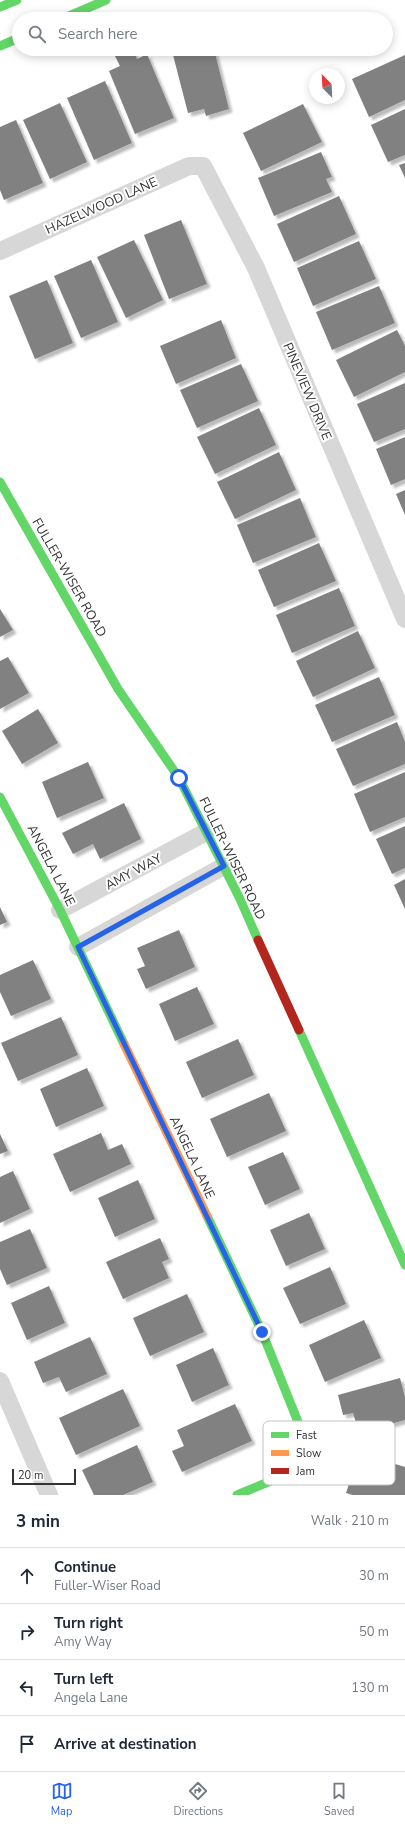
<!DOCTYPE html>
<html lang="en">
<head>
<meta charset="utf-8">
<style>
	:root { --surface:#fff; --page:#f2f2f3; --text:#1f2937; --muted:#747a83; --line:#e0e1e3; --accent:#2563eb }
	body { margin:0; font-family:"Nunito Sans",sans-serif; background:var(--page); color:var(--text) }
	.compass { position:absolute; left:309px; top:68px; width:36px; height:36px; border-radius:50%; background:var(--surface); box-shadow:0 2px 10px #0003; rotate:336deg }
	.scale { position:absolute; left:12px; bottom:10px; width:64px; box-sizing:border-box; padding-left:4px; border:2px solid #333; border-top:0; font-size:11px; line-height:14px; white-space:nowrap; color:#333; -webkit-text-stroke:3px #fff; paint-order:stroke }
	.stop { position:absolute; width:12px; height:12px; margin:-9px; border:3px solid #2563eb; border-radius:50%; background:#fff }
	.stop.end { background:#2563eb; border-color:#fff; box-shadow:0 1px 4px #0008 }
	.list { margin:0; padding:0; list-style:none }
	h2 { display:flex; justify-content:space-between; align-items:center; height:52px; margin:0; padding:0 16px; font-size:17px }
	h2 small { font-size:13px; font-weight:400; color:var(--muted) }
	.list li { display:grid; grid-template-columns:26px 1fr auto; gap:12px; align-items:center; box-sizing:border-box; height:56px; padding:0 16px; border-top:1px solid var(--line) }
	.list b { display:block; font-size:15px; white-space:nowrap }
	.list p { margin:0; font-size:13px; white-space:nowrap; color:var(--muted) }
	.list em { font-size:13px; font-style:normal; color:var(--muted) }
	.icon { flex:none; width:22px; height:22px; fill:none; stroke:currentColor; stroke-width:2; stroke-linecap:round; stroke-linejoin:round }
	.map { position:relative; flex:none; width:405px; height:1495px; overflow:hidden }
	.search { position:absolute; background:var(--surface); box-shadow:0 2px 10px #0003; left:12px; right:12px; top:12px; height:44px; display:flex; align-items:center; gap:10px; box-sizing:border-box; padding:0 14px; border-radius:22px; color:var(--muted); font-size:15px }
	.sheet { height:276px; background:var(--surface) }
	nav { display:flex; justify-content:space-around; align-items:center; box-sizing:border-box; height:56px; border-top:1px solid var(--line); background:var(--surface); font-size:11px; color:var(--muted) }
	nav a { display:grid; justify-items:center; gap:2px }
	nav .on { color:var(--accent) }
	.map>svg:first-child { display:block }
</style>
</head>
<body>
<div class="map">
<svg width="405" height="1495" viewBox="0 0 405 1495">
	<defs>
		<filter id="shadow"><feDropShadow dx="3.5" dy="3.5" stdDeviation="1" flood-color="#0004"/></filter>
	</defs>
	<rect width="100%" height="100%" fill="#fff"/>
	<!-- building -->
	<g fill="#818181" filter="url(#shadow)">
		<path d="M131,49H133L137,59L147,54L174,118L135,134L109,71L120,66L115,56Z"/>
		<path d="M182,49H214L229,109L206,116L204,109L188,113L172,51Z"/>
		<path d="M405,55V100L369,117L352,79Z"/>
		<path d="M105,81L132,143L94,160L67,98Z"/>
		<path d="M60,103L87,162L50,179L23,120Z"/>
		<path d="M303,104L322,142L261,171L243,133Z"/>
		<path d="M405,109V155L388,162L371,125Z"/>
		<path d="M16,120L43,183L4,200L0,190V127Z"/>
		<path d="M321,152L332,177L326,179L332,192L274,216L258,178Z"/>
		<path d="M405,163V178L399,165Z"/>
		<path d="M339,196L356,234L294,262L277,224Z"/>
		<path d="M181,220L207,284L169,299L144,235Z"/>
		<path d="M134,240L163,300L126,318L97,257Z"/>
		<path d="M359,241L376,279L313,306L297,268Z"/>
		<path d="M91,260L118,322L81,338L54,276Z"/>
		<path d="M47,280L73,343L35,359L9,296Z"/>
		<path d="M379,286L395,323L332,350L316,312Z"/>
		<path d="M221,320L236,358L176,384L160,346Z"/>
		<path d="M397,330L405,346V372L354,397L336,360Z"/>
		<path d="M241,364L258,401L197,428L180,390Z"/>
		<path d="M405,383V429L374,442L357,404Z"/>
		<path d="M259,408L276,445L215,474L197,437Z"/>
		<path d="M405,437V479L391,485L376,449Z"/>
		<path d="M279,452L296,490L235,519L217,482Z"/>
		<path d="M405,490V515L396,494Z"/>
		<path d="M300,498L316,537L253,563L237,525Z"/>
		<path d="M319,543L336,581L274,607L258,570Z"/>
		<path d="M339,588L355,626L292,653L276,615Z"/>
		<path d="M0,609L13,630L0,637Z"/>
		<path d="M358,631L375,668L313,697L296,661Z"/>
		<path d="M8,657L29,693L0,709V661Z"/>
		<path d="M379,677L395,715L332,742L315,705Z"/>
		<path d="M38,709L58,743L22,764L2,731Z"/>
		<path d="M397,722L405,742V764L353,786L336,749Z"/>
		<path d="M88,762L104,798L57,818L42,782Z"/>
		<path d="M405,772V817L370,832L354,794Z"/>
		<path d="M124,803L141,839L100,859L93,844L73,854L62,833Z"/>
		<path d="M405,826V868L392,874L376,839Z"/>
		<path d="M405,879V909L394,885Z"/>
		<path d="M0,907L7,922L0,925Z"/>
		<path d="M179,930L195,967L146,989L137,969L145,966L137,948Z"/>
		<path d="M33,960L51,999L11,1016L0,992V975Z"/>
		<path d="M197,987L214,1024L175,1041L159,1004Z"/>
		<path d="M61,1017L78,1055L18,1081L1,1043Z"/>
		<path d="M238,1039L254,1075L202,1098L186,1062Z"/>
		<path d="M87,1068L104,1106L56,1127L40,1089Z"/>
		<path d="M269,1093L286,1131L227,1157L210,1119Z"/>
		<path d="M101,1133L108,1150L122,1144L131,1164L70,1192L53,1154Z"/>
		<path d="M0,1134L8,1151L0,1154Z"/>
		<path d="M283,1152L300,1189L265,1205L248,1167Z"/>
		<path d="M13,1171L30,1209L0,1223V1177Z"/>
		<path d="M138,1180L155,1219L115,1237L98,1198Z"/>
		<path d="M309,1213L325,1249L286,1266L270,1230Z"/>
		<path d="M30,1229L47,1268L7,1285L0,1269V1242Z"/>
		<path d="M160,1238L169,1259L162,1262L169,1278L123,1299L106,1262Z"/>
		<path d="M330,1267L346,1304L300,1324L283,1288Z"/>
		<path d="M49,1286L65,1323L27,1340L11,1303Z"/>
		<path d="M187,1294L204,1332L150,1356L133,1318Z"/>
		<path d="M364,1320L381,1358L325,1382L309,1345Z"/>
		<path d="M90,1337L107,1374L66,1392L59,1377L43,1383L34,1362Z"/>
		<path d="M213,1348L229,1385L192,1402L176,1365Z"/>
		<path d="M400,1378L405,1397V1420L369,1430L367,1423L357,1426L353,1413L343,1415L338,1395Z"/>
		<path d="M123,1389L140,1426L76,1455L59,1418Z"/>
		<path d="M235,1404L252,1441L182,1472L172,1451L184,1446L177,1430Z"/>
		<path d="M137,1445L153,1482L123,1495H94L82,1470Z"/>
		<path d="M359,1453L405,1467V1495H353L346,1493Z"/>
	</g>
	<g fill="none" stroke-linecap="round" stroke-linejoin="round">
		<!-- street -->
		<g stroke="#d7d7d7" stroke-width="18">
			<path d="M0,251L189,166H203L256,268L405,619"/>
			<path d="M60,910L206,832"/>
			<path d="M78,947L224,866"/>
			<path d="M0,1381L49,1495"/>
		</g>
		<!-- fast -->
		<g stroke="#63d668" stroke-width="9">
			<path d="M0,7L17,0"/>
			<path d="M62,19L106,0"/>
			<path d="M0,46L19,38"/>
			<path d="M0,482L118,689L179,778L240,899L258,940"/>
			<path d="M0,797L60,910L124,1044"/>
			<path d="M299,1030L405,1265"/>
			<path d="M207,1216L262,1332L304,1437L309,1465L237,1495"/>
		</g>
		<!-- slow -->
		<path stroke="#ff974d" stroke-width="9" d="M124,1044L207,1216"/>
		<!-- jam -->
		<path stroke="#b3261e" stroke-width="9" d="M258,940L299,1030"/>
	</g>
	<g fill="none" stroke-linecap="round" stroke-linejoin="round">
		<!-- route -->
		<path stroke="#2563eb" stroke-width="5" d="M179,778L224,866L78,947L262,1332"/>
	</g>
	<g text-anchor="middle" stroke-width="4" stroke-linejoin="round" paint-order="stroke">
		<!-- street labels -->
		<g font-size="13" fill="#333" stroke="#fff">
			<text transform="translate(101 205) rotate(-24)" y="5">HAZELWOOD LANE</text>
			<text transform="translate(308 391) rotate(67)" y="5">PINEVIEW DRIVE</text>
			<text transform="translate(70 577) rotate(60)" y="5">FULLER-WISER ROAD</text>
			<text transform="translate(233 858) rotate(64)" y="5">FULLER-WISER ROAD</text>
			<text transform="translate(52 865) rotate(63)" y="5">ANGELA LANE</text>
			<text transform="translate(133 871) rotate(-28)" y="5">AMY WAY</text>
			<text transform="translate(193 1157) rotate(65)" y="5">ANGELA LANE</text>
		</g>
	</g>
	<!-- legend -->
	<rect x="263" y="1421" width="132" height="64" rx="6" fill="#fff" stroke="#c2c2c2" stroke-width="1"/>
	<rect x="271" y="1432" width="18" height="6" fill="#63d668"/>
	<rect x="271" y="1450" width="18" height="6" fill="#ff974d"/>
	<rect x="271" y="1468" width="18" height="6" fill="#b3261e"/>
	<g font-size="11" fill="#333">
		<text x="296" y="1439">Fast</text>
		<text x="296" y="1457">Slow</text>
		<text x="296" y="1475">Jam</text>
	</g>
</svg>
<svg class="compass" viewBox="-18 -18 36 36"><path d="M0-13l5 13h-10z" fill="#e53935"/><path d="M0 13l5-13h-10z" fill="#747a83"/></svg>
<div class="scale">20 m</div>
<div class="stop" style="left:179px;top:778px"></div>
<div class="stop end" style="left:262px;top:1332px"></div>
<div class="search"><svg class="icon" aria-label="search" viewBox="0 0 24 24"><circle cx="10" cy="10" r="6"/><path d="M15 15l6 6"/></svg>Search here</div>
</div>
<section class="sheet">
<h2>3 min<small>Walk · 210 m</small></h2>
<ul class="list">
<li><svg class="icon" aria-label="ahead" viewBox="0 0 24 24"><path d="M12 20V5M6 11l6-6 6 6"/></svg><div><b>Continue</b><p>Fuller-Wiser Road</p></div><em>30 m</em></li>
<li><svg class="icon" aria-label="right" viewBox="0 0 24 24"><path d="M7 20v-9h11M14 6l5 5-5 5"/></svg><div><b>Turn right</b><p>Amy Way</p></div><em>50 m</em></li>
<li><svg class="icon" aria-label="left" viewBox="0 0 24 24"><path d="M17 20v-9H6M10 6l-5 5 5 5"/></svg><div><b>Turn left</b><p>Angela Lane</p></div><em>130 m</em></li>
<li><svg class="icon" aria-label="arrive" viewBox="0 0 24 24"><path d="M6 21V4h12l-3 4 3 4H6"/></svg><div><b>Arrive at destination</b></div></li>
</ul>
</section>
<nav>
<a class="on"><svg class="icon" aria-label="map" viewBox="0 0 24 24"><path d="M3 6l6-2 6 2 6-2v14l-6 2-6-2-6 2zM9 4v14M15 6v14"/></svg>Map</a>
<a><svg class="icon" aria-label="directions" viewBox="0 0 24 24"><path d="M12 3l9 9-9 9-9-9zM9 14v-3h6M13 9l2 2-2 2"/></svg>Directions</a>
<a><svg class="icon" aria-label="saved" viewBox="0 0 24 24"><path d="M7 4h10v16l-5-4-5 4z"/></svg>Saved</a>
</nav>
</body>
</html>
